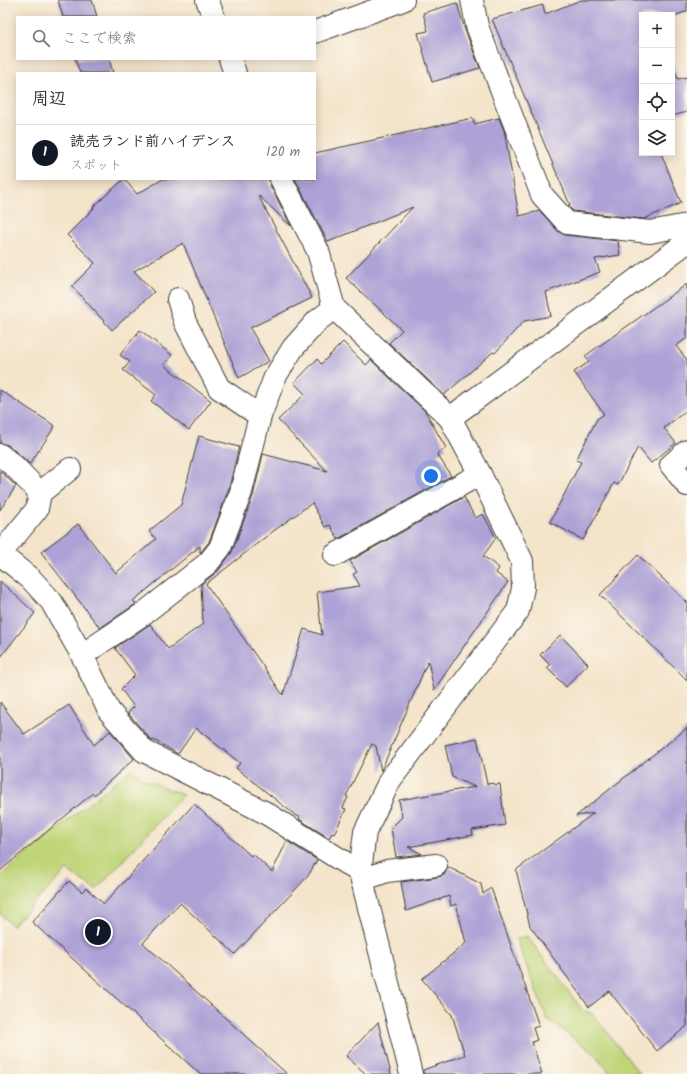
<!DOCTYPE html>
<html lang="ja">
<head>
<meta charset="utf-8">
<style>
	:root { --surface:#fff; --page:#f7f7f7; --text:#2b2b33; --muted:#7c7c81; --line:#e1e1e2; --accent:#111827 }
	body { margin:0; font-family:Kalam,"Klee One",sans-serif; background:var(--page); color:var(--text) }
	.controls { position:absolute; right:12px; top:12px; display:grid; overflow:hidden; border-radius:0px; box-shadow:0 2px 10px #0003 }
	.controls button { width:36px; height:36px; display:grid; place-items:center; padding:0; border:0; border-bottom:1px solid var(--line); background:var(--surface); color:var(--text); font:20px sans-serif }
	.you { position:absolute; left:431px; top:476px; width:14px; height:14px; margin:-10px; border:3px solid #fff; border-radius:50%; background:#1a73e8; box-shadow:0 0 0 6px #1a73e833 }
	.badge { display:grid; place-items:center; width:26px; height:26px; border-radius:50%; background:var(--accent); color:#fff; font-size:13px; font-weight:700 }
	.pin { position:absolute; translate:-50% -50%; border:2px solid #fff; box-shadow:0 1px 4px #0006 }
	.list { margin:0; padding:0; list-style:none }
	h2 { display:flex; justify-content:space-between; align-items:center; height:52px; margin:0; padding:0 16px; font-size:17px }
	h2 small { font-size:13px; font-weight:400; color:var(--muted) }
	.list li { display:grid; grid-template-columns:26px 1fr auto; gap:12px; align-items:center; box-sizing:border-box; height:56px; padding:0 16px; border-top:1px solid var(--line) }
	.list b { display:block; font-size:15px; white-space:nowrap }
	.list p { margin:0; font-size:13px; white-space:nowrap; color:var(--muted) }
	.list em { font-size:13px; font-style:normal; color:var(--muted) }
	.icon { flex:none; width:22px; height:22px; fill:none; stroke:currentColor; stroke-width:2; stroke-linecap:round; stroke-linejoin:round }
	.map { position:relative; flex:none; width:687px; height:1074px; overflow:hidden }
	.search { position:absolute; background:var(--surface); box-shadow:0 2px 10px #0003; left:16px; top:16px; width:300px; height:44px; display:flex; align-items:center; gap:10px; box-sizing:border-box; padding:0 14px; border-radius:0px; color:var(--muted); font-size:15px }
	.panel { position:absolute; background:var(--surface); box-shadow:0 2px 10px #0003; left:16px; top:72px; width:300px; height:108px; border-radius:0px }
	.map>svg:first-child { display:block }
</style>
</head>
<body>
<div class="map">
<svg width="687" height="1074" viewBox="0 0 687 1074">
	<rect width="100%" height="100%" fill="#fbf7ec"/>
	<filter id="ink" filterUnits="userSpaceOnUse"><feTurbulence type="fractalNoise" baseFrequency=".025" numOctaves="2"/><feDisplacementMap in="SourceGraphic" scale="8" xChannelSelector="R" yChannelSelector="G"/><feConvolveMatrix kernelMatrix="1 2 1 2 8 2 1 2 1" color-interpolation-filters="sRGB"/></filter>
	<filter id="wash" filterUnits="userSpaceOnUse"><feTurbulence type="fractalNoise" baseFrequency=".012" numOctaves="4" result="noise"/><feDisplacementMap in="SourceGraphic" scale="16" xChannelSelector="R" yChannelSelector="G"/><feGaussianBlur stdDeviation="0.9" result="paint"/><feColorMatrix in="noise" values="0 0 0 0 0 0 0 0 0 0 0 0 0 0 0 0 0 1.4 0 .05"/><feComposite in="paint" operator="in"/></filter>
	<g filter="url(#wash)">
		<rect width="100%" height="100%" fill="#f4e4ca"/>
		<!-- green -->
		<g fill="#bfd578" stroke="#6e784a">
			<path d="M132,768L142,778L183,795L96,890L67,870L12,926L0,913V892L2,891L0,887V876Z"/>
			<path d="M527,936L583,1011L592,1013L640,1074H611L595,1054L547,1019L516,939Z"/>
		</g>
		<g id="blocks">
			<!-- building -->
			<g fill="#ada1d6">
				<path d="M58,0H92L97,17H63Z"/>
				<path d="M581,0H687V11L672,17V15H642V153H661L681,203L644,219L573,211L568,205H570L492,19L543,5L545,14Z"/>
				<path d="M457,3L465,30L480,68L432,82L418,33L428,31L423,13Z"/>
				<path d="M75,59H109L113,73H80Z"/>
				<path d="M672,63L678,79L687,77V112L672,116Z"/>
				<path d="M473,118L474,124L499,118L504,130L519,216L540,211L558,231L565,235L618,241L620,255L595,259L600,272L546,292L551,316L524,321L495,353L493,352L444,395L389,343L402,330L346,278L413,207L328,242L295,179H315V153Z"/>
				<path d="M124,179L137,194L163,179H269L270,185L291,226L258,195L312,298L250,328L269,361L239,378L183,243L134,271L154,292L112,330L72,286L95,263L67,235L94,208L93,207Z"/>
				<path d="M687,284V338L676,346L687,360V410L664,428L676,443L651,463L638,447L618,485L614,483L583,540L550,522L581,462L576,460L597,419L604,414L574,372L589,362L585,356Z"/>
				<path d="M140,330L172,355L164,365L211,401L189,430L151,401L156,395L123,370L130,362L120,355Z"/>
				<path d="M343,342L366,365L371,360L425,411L446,448L437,454L451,476L338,539L330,525L325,527L312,503L268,535L206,584L283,695L304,629L322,635L317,592L360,586L353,574L357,572L350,561L464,497L475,518L483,514L496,538L483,556L499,568L496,573L508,582L434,690L428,661L381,771L376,746L372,744L346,796L348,797L343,808L346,809L334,834L332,833L329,838L299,819L300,817L295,815L236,768L240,763L196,728L178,754L154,740L152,741L128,713L134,707L121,689L135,675L115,648L150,624L168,649L203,624L201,584L218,571L232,552L253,496L263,454L327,471L278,420L305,394L294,383L317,359L321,364Z"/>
				<path d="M0,390L55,426L30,464L8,445L0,443Z"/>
				<path d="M199,436L239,447L229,488L209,542L200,553V546L133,601L136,604L100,628L41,552L78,524L116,573L156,539L149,531L181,505Z"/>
				<path d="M0,471L16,486L0,510Z"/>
				<path d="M638,555L687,602V680L600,595Z"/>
				<path d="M0,581L35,613L0,658Z"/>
				<path d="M560,635L588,664L566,687L547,668L550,665L540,655Z"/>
				<path d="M0,702L24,734L69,705L94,745L110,731L134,759L94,795L93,793L0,871Z"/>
				<path d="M687,728V1026L657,1051L609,991L589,1007L530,926L516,870L594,813L576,816Z"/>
				<path d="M477,738L487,784L494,783V785L500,784L505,825L472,830L473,835L408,847L422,854L396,857L391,828L402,817L399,800L475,787L452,777L445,745Z"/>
				<path d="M194,804L251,856L253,854L272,872L287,841L317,860L308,876L235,954L180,903L143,943L287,1074H200L32,922L69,881L82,892L86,888L104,904Z"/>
				<path d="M448,867L481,884L483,894L491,888L539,1026L533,1028L537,1040L532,1042L542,1074H423V1070L465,1055L452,1015L422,979L466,943L456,904L451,906L449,896L406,911L401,882L438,877L444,875Z"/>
				<path d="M378,1022L391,1074H366L346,1056Z"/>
			</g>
		</g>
	</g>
	<g filter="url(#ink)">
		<use href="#blocks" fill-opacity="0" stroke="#3c3a36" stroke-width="1"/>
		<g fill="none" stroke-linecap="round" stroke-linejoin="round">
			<defs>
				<g id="minor">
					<path d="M207,0L214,17"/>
					<path d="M472,0L477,26L542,195L567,223L650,232L687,225"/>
					<path d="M315,32L403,0"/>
					<path d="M230,59L235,73"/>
					<path d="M281,179L318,251L334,308L450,418L480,474L522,561L523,588L518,611L390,780L365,832L360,872L411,1074"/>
					<path d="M178,299L185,322L219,388L260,416"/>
					<path d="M450,418L687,242"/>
					<path d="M687,451L671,465L687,485"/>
					<path d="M0,455L14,466L40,493"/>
					<path d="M70,469L40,493L37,509L0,554L31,579L51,601L82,655L109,711L144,751L264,812L360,872"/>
					<path d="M335,555L480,474"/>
					<path d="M82,655L143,614L208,563L220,548L241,492L260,416L275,377L293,348L317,321L334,308"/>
					<path d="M362,880L387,871L436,865"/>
				</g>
			</defs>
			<!-- minor casing -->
			<use href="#minor" stroke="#3c3a36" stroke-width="24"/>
			<!-- minor -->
			<use href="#minor" stroke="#fff" stroke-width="22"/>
		</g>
	</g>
</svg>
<div class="controls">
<button>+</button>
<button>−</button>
<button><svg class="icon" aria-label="locate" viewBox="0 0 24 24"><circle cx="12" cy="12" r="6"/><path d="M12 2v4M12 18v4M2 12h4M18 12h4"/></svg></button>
<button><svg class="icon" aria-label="layers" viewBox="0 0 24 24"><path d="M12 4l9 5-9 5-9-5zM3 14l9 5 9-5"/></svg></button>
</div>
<div class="you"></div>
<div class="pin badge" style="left:98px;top:932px">1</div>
<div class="search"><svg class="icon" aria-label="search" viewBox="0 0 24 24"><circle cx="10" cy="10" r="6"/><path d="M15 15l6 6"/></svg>ここで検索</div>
<section class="panel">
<h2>周辺<small></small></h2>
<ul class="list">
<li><span class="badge">1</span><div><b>読売ランド前ハイデンス</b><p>スポット</p></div><em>120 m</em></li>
</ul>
</section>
</div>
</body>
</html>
